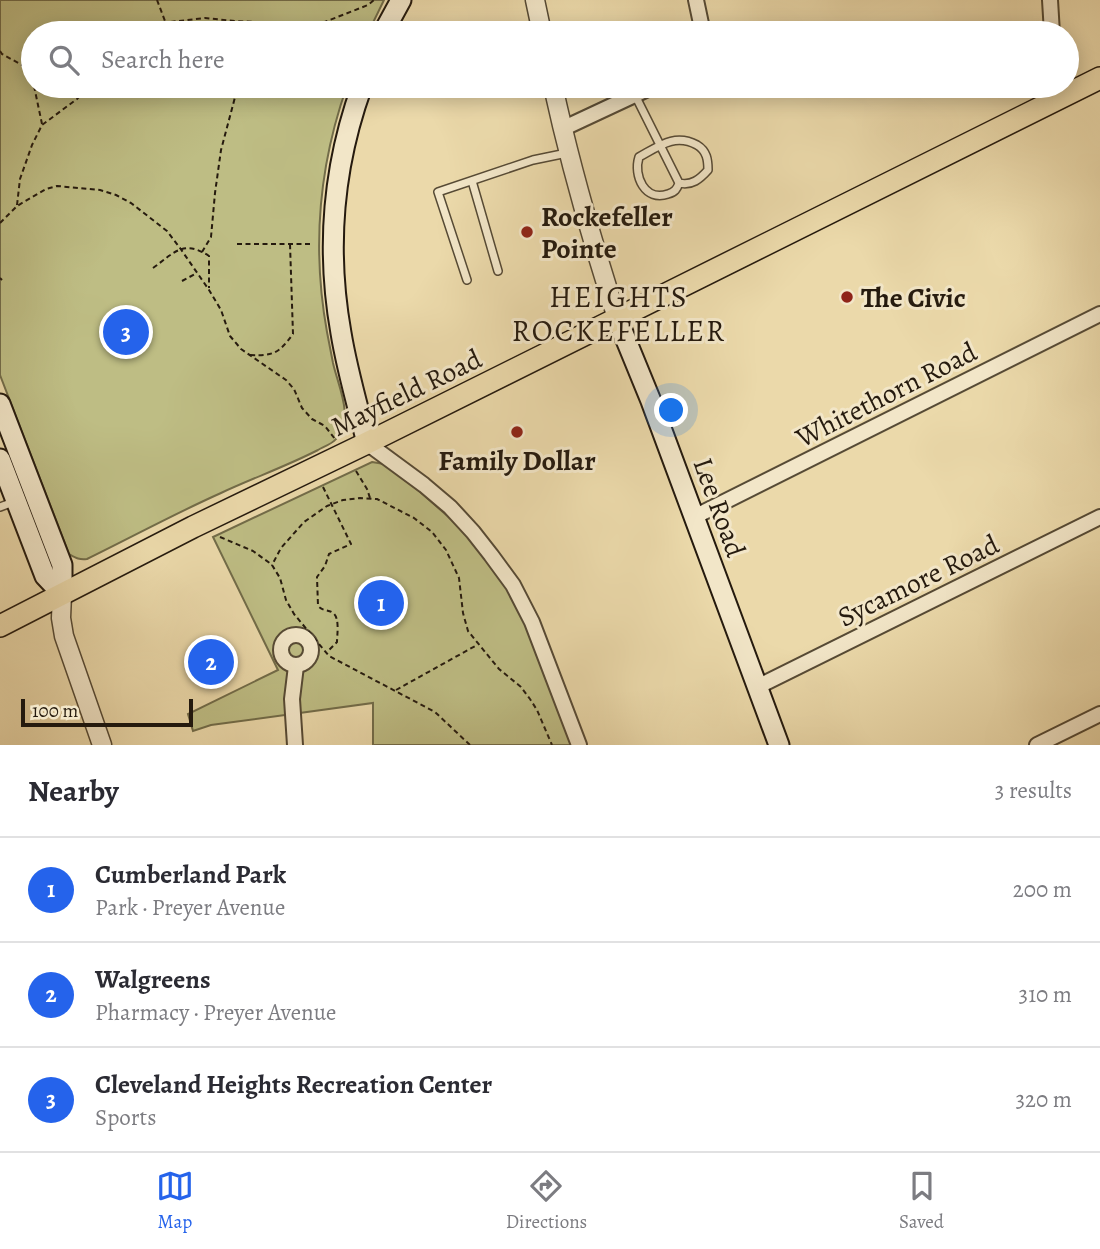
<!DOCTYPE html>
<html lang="en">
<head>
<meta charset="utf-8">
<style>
	:root { --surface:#fff; --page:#f2f2f3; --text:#2b2b33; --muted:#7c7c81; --line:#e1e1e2; --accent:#2563eb }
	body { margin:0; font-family:Alegreya,serif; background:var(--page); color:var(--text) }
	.scale { position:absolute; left:21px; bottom:18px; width:172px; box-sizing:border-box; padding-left:7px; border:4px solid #251a0e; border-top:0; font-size:19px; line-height:24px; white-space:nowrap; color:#251a0e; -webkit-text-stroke:5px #f2e6c8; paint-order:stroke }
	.you { position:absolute; left:672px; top:411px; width:24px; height:24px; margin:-18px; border:5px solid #fff; border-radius:50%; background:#1a73e8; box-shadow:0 0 0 10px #1a73e833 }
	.badge { display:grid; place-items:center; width:46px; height:46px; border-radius:50%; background:var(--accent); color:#fff; font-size:23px; font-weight:700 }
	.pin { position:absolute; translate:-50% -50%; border:4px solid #fff; box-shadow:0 2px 7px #0006 }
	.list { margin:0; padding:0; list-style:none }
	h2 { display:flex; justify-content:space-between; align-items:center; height:91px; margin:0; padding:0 28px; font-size:30px }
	h2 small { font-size:23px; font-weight:400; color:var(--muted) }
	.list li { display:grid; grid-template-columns:46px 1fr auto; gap:21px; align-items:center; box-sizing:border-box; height:105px; padding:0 28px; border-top:2px solid var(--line) }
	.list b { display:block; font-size:26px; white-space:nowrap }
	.list p { margin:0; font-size:23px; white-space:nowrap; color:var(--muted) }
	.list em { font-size:23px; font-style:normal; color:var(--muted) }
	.icon { flex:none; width:38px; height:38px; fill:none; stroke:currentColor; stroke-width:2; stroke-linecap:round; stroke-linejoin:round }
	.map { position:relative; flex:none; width:1100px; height:745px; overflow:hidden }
	.search { position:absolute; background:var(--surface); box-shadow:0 4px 18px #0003; left:21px; right:21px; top:21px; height:77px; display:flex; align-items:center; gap:18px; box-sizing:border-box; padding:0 24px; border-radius:38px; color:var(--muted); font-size:26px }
	.sheet { height:406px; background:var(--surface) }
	nav { display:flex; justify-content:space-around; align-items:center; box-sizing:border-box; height:98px; border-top:2px solid var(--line); background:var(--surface); font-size:19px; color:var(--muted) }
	nav a { display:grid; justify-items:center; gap:4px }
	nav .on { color:var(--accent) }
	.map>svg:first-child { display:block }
</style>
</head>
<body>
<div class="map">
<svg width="1100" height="745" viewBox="0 0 1100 745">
	<rect width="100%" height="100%" fill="#ebd9aa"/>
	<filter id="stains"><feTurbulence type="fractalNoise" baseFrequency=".00286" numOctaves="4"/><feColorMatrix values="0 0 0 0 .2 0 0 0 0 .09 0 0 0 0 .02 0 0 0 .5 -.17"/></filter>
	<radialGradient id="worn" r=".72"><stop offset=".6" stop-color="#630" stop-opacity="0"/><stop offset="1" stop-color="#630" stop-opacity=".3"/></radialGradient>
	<!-- green -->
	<g fill="#bebd84" stroke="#726c49" stroke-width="2">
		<path d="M0,0H384L368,33H33V86H347C319,165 312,249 327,332C329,342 331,353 333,363C338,386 355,418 336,439C332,444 323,447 318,450C287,466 253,478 221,493C176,513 132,537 87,559C79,560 76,558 69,554L0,375Z"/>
		<path d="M372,462L384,464L418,490L452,520L479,549L507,587L525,619L573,745H373V703L211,725L193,731L188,714L278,670L213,537Z"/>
	</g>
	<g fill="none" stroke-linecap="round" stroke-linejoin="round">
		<defs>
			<g id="service">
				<path d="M635,95L679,183C692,186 700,179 708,170C708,160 707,151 697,145C675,133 659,146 639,157C633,176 645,202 668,194C675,192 677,189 679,183"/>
				<path d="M472,181L498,271"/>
				<path d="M467,280L438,192L533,160L567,153"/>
				<path d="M0,507L16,501"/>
			</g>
			<g id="minor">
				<path d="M696,0L703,33"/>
				<path d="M1050,0L1052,33"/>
				<path d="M562,129L654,86"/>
				<path d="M367,443L424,485L450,507L473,532L491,555L513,585L532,622L579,745"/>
				<path d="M694,517L1100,314"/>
				<circle cx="296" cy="650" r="15"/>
				<path d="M757,687L1100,517"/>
				<path d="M295,745L292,699L296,666"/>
				<path d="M1037,745L1100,714"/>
			</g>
			<g id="tertiary">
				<path d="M535,0L542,33"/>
				<path d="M553,86C570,164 592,241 617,318"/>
				<path d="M62,594L61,618L64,636L102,745"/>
			</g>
			<g id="secondary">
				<path d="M383,33L401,0"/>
				<path d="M362,86C333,166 326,249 341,333C347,370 358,407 367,443"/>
				<path d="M617,318L651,401L779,745"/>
				<path d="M0,404L62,565V594"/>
				<path d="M0,459L45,576L62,594"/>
			</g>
			<path id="primary" d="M0,626L193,527L367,443L1100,78"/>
		</defs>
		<!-- service casing -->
		<use href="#service" stroke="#564a35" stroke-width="10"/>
		<!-- minor casing -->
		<use href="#minor" stroke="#564a35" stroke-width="18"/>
		<!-- tertiary casing -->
		<use href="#tertiary" stroke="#564a35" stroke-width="21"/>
		<!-- secondary casing -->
		<use href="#secondary" stroke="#251a0e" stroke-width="23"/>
		<!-- primary casing -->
		<use href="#primary" stroke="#251a0e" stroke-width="24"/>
		<!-- path -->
		<g stroke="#251a0e" stroke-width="2" stroke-dasharray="5 3.5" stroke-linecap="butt">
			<path d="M157,0L165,21"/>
			<path d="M130,33L152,24L205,18L235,21L317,25L368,5L374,0"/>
			<path d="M257,33L260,24"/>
			<path d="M0,51L2,54L31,70L33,81"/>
			<path d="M34,86L42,124"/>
			<path d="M17,205L20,179L32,145L42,125L77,99L89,86"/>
			<path d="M0,223L17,206L46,189L57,186L100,190L116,195L131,203L167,231L180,248L209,290L221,310L230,336L241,349L286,380L294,389L302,408L312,419L325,426L335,439"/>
			<path d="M237,244H310"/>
			<path d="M202,252L211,237L215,193L221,150L238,86"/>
			<path d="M153,268C174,253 183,239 209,256V288"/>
			<path d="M0,278L2,280"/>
			<path d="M182,281L197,273"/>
			<path d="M250,355C274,356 279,353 293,334L290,244"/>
			<path d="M356,471L367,489L370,498"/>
			<path d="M323,487L351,544L329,554L325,566L317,577L318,606C324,612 328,609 333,613C340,618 337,635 337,642L327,652"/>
			<path d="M220,537L253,551L271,564"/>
			<path d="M396,690L477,645"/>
			<path d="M470,745L435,712L329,656L294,614L286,600L280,578L272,565L281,548L304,522L327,506L343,500L360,498L377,499L414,518L432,532L446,550L459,578L463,613L468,631L499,669L521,687L530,699L537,710L552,745"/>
		</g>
		<!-- service -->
		<use href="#service" stroke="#f2e6c8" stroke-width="7"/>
		<!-- minor -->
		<use href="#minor" stroke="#f2e6c8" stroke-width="14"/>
		<!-- tertiary -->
		<use href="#tertiary" stroke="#f2e6c8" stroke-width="18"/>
		<!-- secondary -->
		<use href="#secondary" stroke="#f2e6c8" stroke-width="19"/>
		<!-- primary -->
		<use href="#primary" stroke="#ebd9aa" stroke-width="21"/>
	</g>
	<!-- markers -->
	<g fill="#8f2418" stroke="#f2e6c8" stroke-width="2.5">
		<circle cx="527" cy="232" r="7"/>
		<circle cx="847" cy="297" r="7"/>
		<circle cx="517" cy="432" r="7"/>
	</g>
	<g text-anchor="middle" stroke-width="6" stroke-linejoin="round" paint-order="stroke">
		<!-- poi labels -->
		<g font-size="28" font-weight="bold" fill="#251a0e" stroke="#f2e6c8" text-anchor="start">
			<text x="541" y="226">Rockefeller<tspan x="541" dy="32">Pointe</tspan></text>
			<text x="861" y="307">The Civic</text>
			<text x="517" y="470" text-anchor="middle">Family Dollar</text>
		</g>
		<!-- street labels -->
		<g font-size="28" fill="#251a0e" stroke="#f2e6c8">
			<text transform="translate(406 392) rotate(-26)" y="10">Mayfield Road</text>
			<text transform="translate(886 394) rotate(-27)" y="10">Whitethorn Road</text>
			<text transform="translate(720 507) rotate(70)" y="10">Lee Road</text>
			<text transform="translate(918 580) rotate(-26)" y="10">Sycamore Road</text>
		</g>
		<!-- neighbourhood labels -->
		<g font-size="30" letter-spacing="2" fill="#251a0e" stroke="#f2e6c8">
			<text x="619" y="307">HEIGHTS<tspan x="619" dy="34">ROCKEFELLER</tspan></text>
		</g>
	</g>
	<rect width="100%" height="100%" filter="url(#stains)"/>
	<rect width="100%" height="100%" fill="url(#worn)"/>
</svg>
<div class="scale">100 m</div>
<div class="you"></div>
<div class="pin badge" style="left:381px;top:603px">1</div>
<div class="pin badge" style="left:211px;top:662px">2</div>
<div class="pin badge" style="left:126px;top:332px">3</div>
<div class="search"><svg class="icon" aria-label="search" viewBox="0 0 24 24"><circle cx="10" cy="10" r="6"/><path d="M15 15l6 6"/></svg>Search here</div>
</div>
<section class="sheet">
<h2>Nearby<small>3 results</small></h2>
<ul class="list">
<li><span class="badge">1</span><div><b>Cumberland Park</b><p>Park · Preyer Avenue</p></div><em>200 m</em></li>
<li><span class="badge">2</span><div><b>Walgreens</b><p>Pharmacy · Preyer Avenue</p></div><em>310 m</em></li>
<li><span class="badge">3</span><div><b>Cleveland Heights Recreation Center</b><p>Sports</p></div><em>320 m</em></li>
</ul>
</section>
<nav>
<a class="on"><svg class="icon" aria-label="map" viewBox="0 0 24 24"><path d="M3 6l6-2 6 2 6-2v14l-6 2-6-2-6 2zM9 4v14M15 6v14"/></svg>Map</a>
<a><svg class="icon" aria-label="directions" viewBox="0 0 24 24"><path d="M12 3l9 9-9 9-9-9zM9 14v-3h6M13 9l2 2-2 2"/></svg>Directions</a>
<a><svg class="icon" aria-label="saved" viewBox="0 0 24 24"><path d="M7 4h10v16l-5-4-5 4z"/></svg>Saved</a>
</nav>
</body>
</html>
